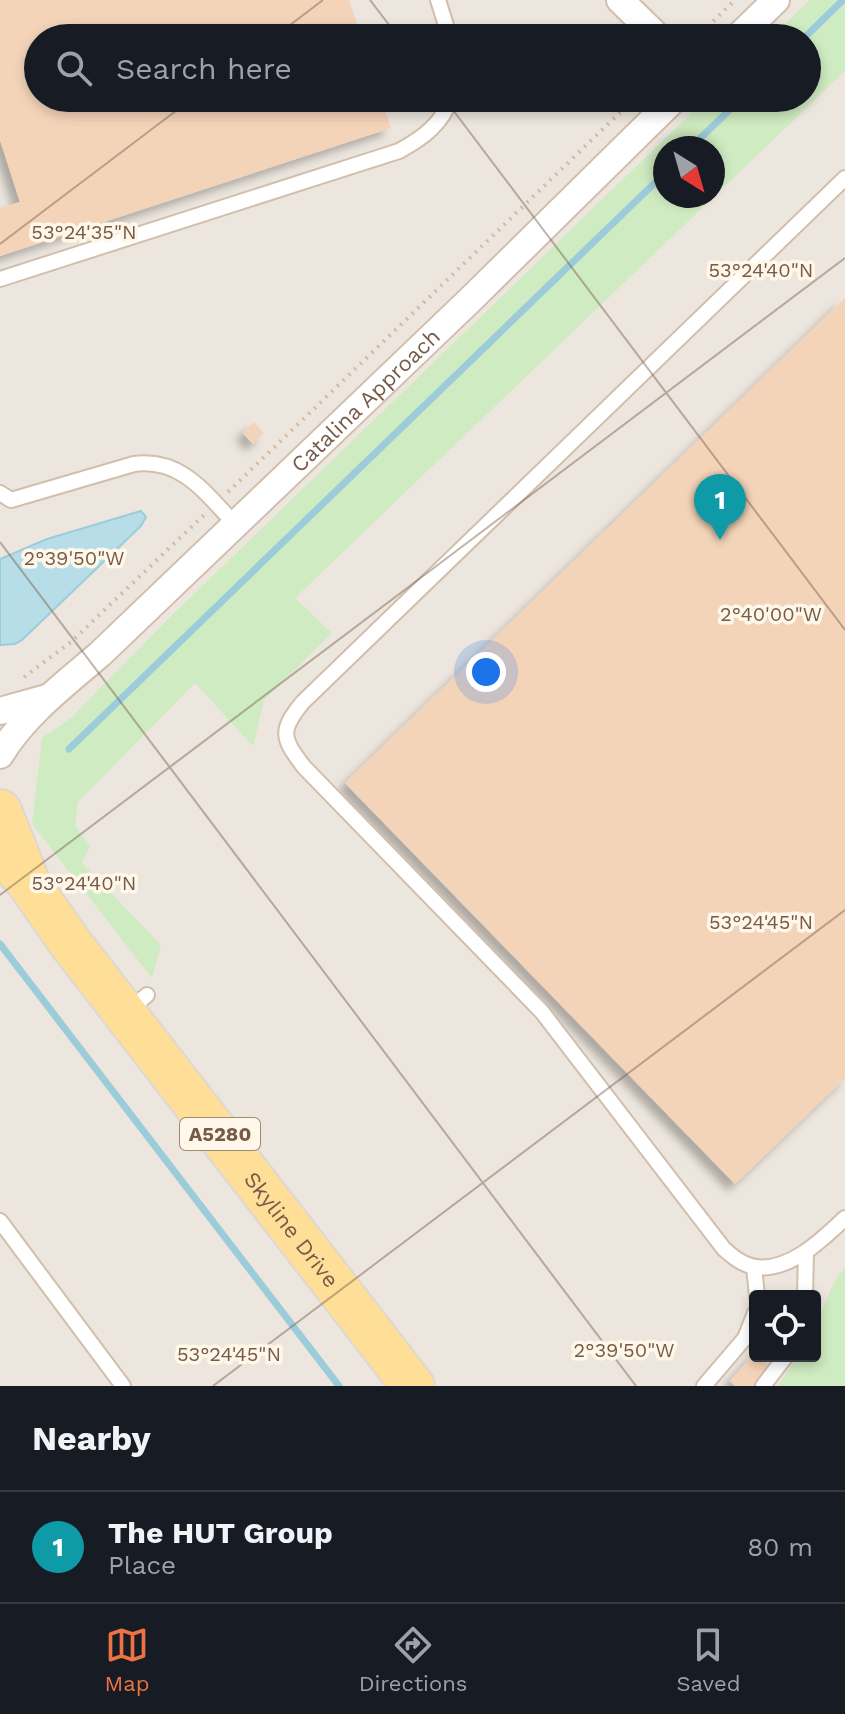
<!DOCTYPE html>
<html lang="en">
<head>
<meta charset="utf-8">
<style>
	:root { --surface:#171b24; --page:#20242c; --text:#f1f3f6; --muted:#9ea1a6; --line:#363941; --accent:#ed7342 }
	body { margin:0; font-family:"Work Sans",sans-serif; background:var(--page); color:var(--text) }
	.controls { position:absolute; right:24px; bottom:24px; display:grid; overflow:hidden; border-radius:8px; box-shadow:0 4px 12px #0003 }
	.controls button { width:72px; height:72px; display:grid; place-items:center; padding:0; border:0; border-bottom:2px solid var(--line); background:var(--surface); color:var(--text); font:40px sans-serif }
	.compass { position:absolute; left:653px; top:136px; width:72px; height:72px; border-radius:50%; background:var(--surface); box-shadow:0 4px 12px #0003; rotate:143deg }
	.you { position:absolute; left:486px; top:672px; width:28px; height:28px; margin:-20px; border:6px solid #fff; border-radius:50%; background:#1a73e8; box-shadow:0 0 0 12px #1a73e833 }
	.badge { display:grid; place-items:center; width:52px; height:52px; border-radius:50%; background:var(--accent); color:#fff; font-size:26px; font-weight:700 }
	.pin { position:absolute; translate:-50% -66px; filter:drop-shadow(0 2px 4px #0008) }
	.pin::after { content:''; position:absolute; top:42px; width:28px; height:24px; background:inherit; clip-path:polygon(0 0,100% 0,50% 100%) }
	.list { margin:0; padding:0; list-style:none }
	h2 { display:flex; justify-content:space-between; align-items:center; height:104px; margin:0; padding:0 32px; font-size:34px }
	h2 small { font-size:26px; font-weight:400; color:var(--muted) }
	.list li { display:grid; grid-template-columns:52px 1fr auto; gap:24px; align-items:center; box-sizing:border-box; height:112px; padding:0 32px; border-top:2px solid var(--line) }
	.list b { display:block; font-size:30px; white-space:nowrap }
	.list p { margin:0; font-size:26px; white-space:nowrap; color:var(--muted) }
	.list em { font-size:26px; font-style:normal; color:var(--muted) }
	.icon { flex:none; width:44px; height:44px; fill:none; stroke:currentColor; stroke-width:2; stroke-linecap:round; stroke-linejoin:round }
	.map { position:relative; flex:none; width:845px; height:1386px; overflow:hidden }
	.search { position:absolute; background:var(--surface); box-shadow:0 4px 12px #0003; left:24px; right:24px; top:24px; height:88px; display:flex; align-items:center; gap:20px; box-sizing:border-box; padding:0 28px; border-radius:44px; color:var(--muted); font-size:30px }
	.sheet { height:216px; background:var(--surface) }
	nav { display:flex; justify-content:space-around; align-items:center; box-sizing:border-box; height:112px; border-top:2px solid var(--line); background:var(--surface); font-size:22px; color:var(--muted) }
	nav a { display:grid; justify-items:center; gap:4px }
	nav .on { color:var(--accent) }
	.map>svg:first-child { display:block }
</style>
</head>
<body>
<div class="map">
<svg width="845" height="1386" viewBox="0 0 845 1386">
	<defs>
		<filter id="shadow"><feDropShadow dx="-7" dy="7" stdDeviation="4" flood-color="#0004"/></filter>
	</defs>
	<rect width="100%" height="100%" fill="#fdf5e3"/>
	<!-- industrial -->
	<path fill="#ece6de" fill-rule="evenodd" d="M0,0H845V1386H0ZM38,38H807V98H38ZM665,148H713V196H665ZM755,1296H815V1356H755Z"/>
	<!-- green -->
	<g fill="#cfebc1" fill-rule="evenodd">
		<path d="M810,0H845V71L295,598L332,633L264,700L253,746L195,683L78,802L75,825L90,846L82,863L161,945L152,978L32,824L42,738L71,718L163,624L707,98H807V38H770ZM665,148H713V196H665Z"/>
		<path d="M845,1267V1386H778L798,1356H815C815,1326 826,1291 845,1267Z"/>
	</g>
	<!-- water -->
	<path fill="#b6dde8" stroke="#9cccda" stroke-width="2" d="M141,511L146,517L141,526L22,640L15,644L0,645V559L47,539Z"/>
	<g fill="none" stroke-linecap="round" stroke-linejoin="round">
		<!-- stream -->
		<g stroke="#9cccda" stroke-width="7">
			<path d="M804,38L843,0"/>
			<path d="M690,148L742,98"/>
			<path d="M69,749L665,173"/>
			<path d="M0,944L339,1386"/>
		</g>
	</g>
	<!-- building -->
	<g fill="#f4d4b9" filter="url(#shadow)">
		<path d="M0,0H349L362,38H38V98H381L391,128L0,256V208L20,202L0,140Z"/>
		<path d="M845,298V1078L735,1184L345,783Z"/>
		<path d="M254,422L264,433L253,444L243,433Z"/>
		<path d="M755,1353L770,1367L753,1386H735L730,1381Z"/>
	</g>
	<g fill="none" stroke-linecap="round" stroke-linejoin="round">
		<defs>
			<g id="lane">
				<path d="M438,0L450,38"/>
				<path d="M845,178L303,702C279,731 282,738 304,767L542,1012L724,1249C732,1256 740,1263 751,1266C786,1275 822,1240 845,1218"/>
				<path d="M0,279L399,151C423,138 442,124 451,98"/>
				<path d="M0,493L11,500L134,464C182,458 205,493 235,524"/>
				<path d="M127,1012L147,995"/>
				<path d="M0,1221L123,1386"/>
				<path d="M754,1267L757,1296"/>
				<path d="M805,1296L806,1252"/>
				<path d="M704,1386L745,1338L755,1313"/>
				<path d="M763,1386L786,1356"/>
			</g>
			<g id="street">
				<path d="M620,0L659,38"/>
				<path d="M737,38L776,0"/>
				<path d="M0,711L47,698"/>
				<path id="s1" d="M0,755C24,715 65,684 100,654L470,300L675,98"/>
			</g>
			<g id="primary">
				<path d="M0,811L25,873"/>
				<path id="s2" d="M0,851L28,882L68,940L413,1386"/>
			</g>
		</defs>
		<!-- lane casing -->
		<use href="#lane" stroke="#d1bfac" stroke-width="18"/>
		<!-- street casing -->
		<use href="#street" stroke="#d1bfac" stroke-width="30"/>
		<!-- primary casing -->
		<use href="#primary" stroke="#ded8d3" stroke-width="46"/>
		<!-- path -->
		<g stroke="#d9b89c" stroke-width="4" stroke-dasharray="2 6" stroke-linecap="butt">
			<path d="M696,38L735,0"/>
			<path d="M228,492L635,98"/>
			<path d="M24,677L71,642L204,515"/>
		</g>
		<!-- lane -->
		<use href="#lane" stroke="#fff" stroke-width="14"/>
		<!-- street -->
		<use href="#street" stroke="#fff" stroke-width="26"/>
		<!-- primary -->
		<use href="#primary" stroke="#ffdf98" stroke-width="42"/>
	</g>
	<!-- ticks -->
	<path fill="none" stroke="#765b48" stroke-width="2" stroke-opacity="0.45" d="M370,0L399,38M273,38L323,0M444,98L845,630M0,244L193,98M0,542L636,1386M0,895L845,258M213,1386L845,910"/>
	<g text-anchor="middle" stroke-width="7" stroke-linejoin="round" paint-order="stroke">
		<!-- shield labels -->
		<rect fill="#fff8ea" stroke="#9f8a79" stroke-width="2" x="180" y="1118" width="80" height="32" rx="6"/>
		<g font-size="20" font-weight="bold" fill="#765b48">
			<text x="220" y="1141">A5280</text>
		</g>
		<!-- street labels -->
		<g font-size="22" fill="#765b48" stroke="#fff8ea">
			<text dy="8" stroke="none"><textPath href="#s1" startOffset="510">Catalina Approach</textPath></text>
			<text dy="8" stroke="none"><textPath href="#s2" startOffset="478">Skyline Drive</textPath></text>
		</g>
	</g>
	<g font-size="20" text-anchor="middle" fill="#765b48" stroke="#fff8ea" stroke-width="7" stroke-linejoin="round" paint-order="stroke">
		<text x="84" y="239">53°24'35"N</text>
		<text x="761" y="277">53°24'40"N</text>
		<text x="74" y="565">2°39'50"W</text>
		<text x="771" y="621">2°40'00"W</text>
		<text x="84" y="890">53°24'40"N</text>
		<text x="761" y="929">53°24'45"N</text>
		<text x="624" y="1357">2°39'50"W</text>
		<text x="229" y="1361">53°24'45"N</text>
	</g>
</svg>
<div class="controls">
<button><svg class="icon" aria-label="locate" viewBox="0 0 24 24"><circle cx="12" cy="12" r="6"/><path d="M12 2v4M12 18v4M2 12h4M18 12h4"/></svg></button>
</div>
<svg class="compass" viewBox="-18 -18 36 36"><path d="M0-13l5 13h-10z" fill="#e53935"/><path d="M0 13l5-13h-10z" fill="#9ea1a6"/></svg>
<div class="you"></div>
<div class="pin badge" style="left:720px;top:540px;background:#0f9aa8">1</div>
<div class="search"><svg class="icon" aria-label="search" viewBox="0 0 24 24"><circle cx="10" cy="10" r="6"/><path d="M15 15l6 6"/></svg>Search here</div>
</div>
<section class="sheet">
<h2>Nearby<small></small></h2>
<ul class="list">
<li><span class="badge" style="background:#0f9aa8">1</span><div><b>The HUT Group</b><p>Place</p></div><em>80 m</em></li>
</ul>
</section>
<nav>
<a class="on"><svg class="icon" aria-label="map" viewBox="0 0 24 24"><path d="M3 6l6-2 6 2 6-2v14l-6 2-6-2-6 2zM9 4v14M15 6v14"/></svg>Map</a>
<a><svg class="icon" aria-label="directions" viewBox="0 0 24 24"><path d="M12 3l9 9-9 9-9-9zM9 14v-3h6M13 9l2 2-2 2"/></svg>Directions</a>
<a><svg class="icon" aria-label="saved" viewBox="0 0 24 24"><path d="M7 4h10v16l-5-4-5 4z"/></svg>Saved</a>
</nav>
</body>
</html>
